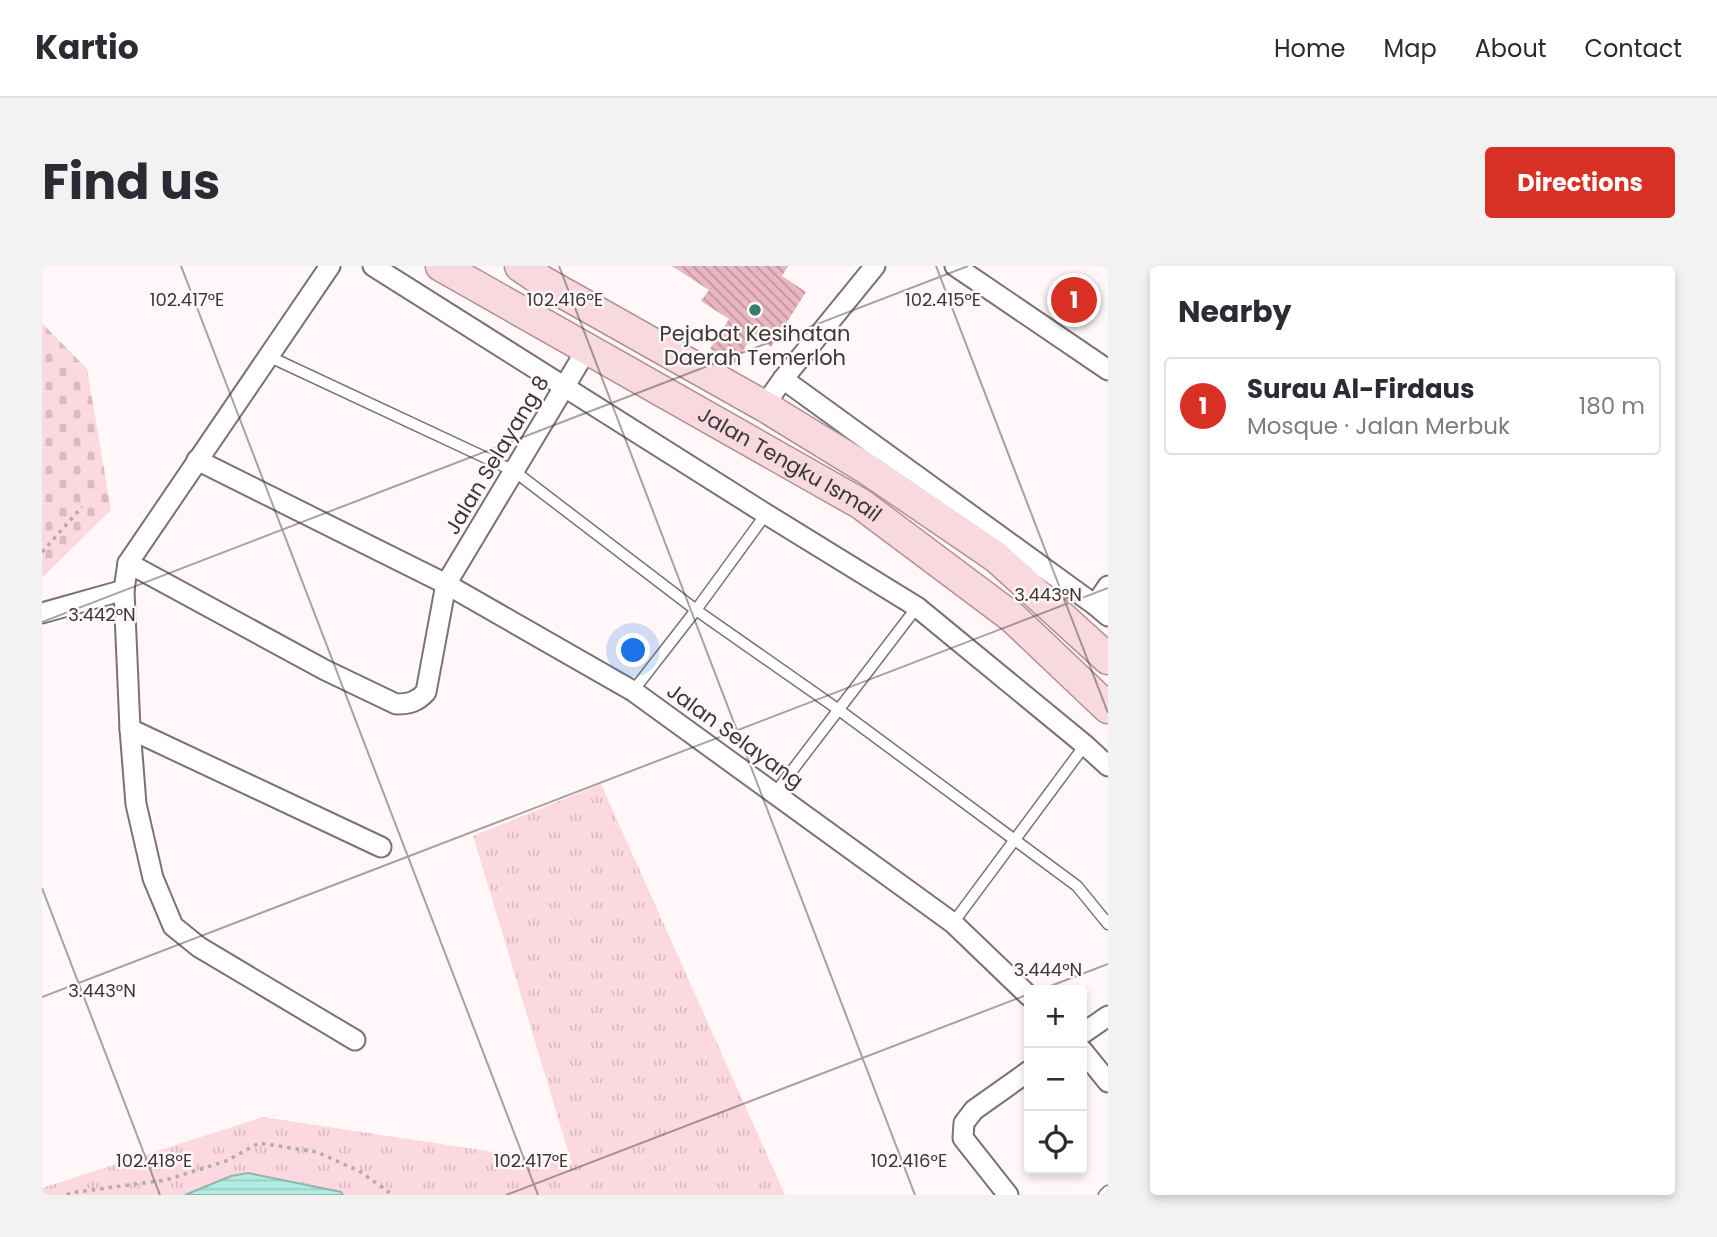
<!DOCTYPE html>
<html lang="en">
<head>
<meta charset="utf-8">
<style>
	:root { --surface:#fff; --page:#f2f2f3; --text:#2b2b33; --muted:#7c7c81; --line:#e1e1e2; --accent:#d93025 }
	body { margin:0; font-family:Poppins,sans-serif; background:var(--page); color:var(--text) }
	.controls { position:absolute; right:21px; bottom:21px; display:grid; overflow:hidden; border-radius:7px; box-shadow:0 4px 10px #0003 }
	.controls button { width:63px; height:63px; display:grid; place-items:center; padding:0; border:0; border-bottom:2px solid var(--line); background:var(--surface); color:var(--text); font:35px sans-serif }
	.you { position:absolute; left:592px; top:385px; width:24px; height:24px; margin:-18px; border:5px solid #fff; border-radius:50%; background:#1a73e8; box-shadow:0 0 0 10px #1a73e833 }
	.badge { display:grid; place-items:center; width:46px; height:46px; border-radius:50%; background:var(--accent); color:#fff; font-size:23px; font-weight:700 }
	.pin { position:absolute; translate:-50% -50%; border:4px solid #fff; box-shadow:0 2px 7px #0006 }
	.list { margin:0; padding:0; list-style:none }
	h2 { display:flex; justify-content:space-between; align-items:center; height:91px; margin:0; padding:0 28px; font-size:30px }
	h2 small { font-size:23px; font-weight:400; color:var(--muted) }
	.list li { display:grid; grid-template-columns:46px 1fr auto; gap:21px; align-items:center; box-sizing:border-box; height:98px; margin:0 14px 14px; padding:0 14px; border:2px solid var(--line); border-radius:7px }
	.list b { display:block; font-size:26px; white-space:nowrap }
	.list p { margin:0; font-size:23px; white-space:nowrap; color:var(--muted) }
	.list em { font-size:23px; font-style:normal; color:var(--muted) }
	.icon { flex:none; width:38px; height:38px; fill:none; stroke:currentColor; stroke-width:2; stroke-linecap:round; stroke-linejoin:round }
	.map { position:relative; flex:none; width:1066px; height:929px; overflow:hidden; border-radius:7px }
	header { display:flex; align-items:center; gap:42px; box-sizing:border-box; height:98px; padding:0 35px; background:var(--surface); border-bottom:2px solid var(--line) }
	header strong { font-size:33px }
	nav { display:flex; gap:38px; margin-inline-start:auto; font-size:24px }
	.intro { display:flex; align-items:center; justify-content:space-between; box-sizing:border-box; height:168px; padding:0 42px }
	h1 { margin:0; font-size:49px }
	.button { padding:18px 32px; border-radius:7px; background:var(--accent); color:#fff; font-size:24px; font-weight:700 }
	main { display:flex; gap:42px; padding:0 42px }
	aside { flex:1; background:var(--surface); border-radius:7px; box-shadow:0 4px 10px #0003 }
	.map>svg:first-child { display:block }
</style>
</head>
<body>
<header>
<strong>Kartio</strong>
<nav><a>Home</a><a>Map</a><a>About</a><a>Contact</a></nav>
</header>
<div class="intro"><h1>Find us</h1><a class="button">Directions</a></div>
<main>
<div class="map">
<svg width="1066" height="929" viewBox="0 0 1066 929">
	<defs>
		<pattern id="cemetery-stones" width="16" height="16" patternUnits="userSpaceOnUse" patternTransform="scale(1.75)"><rect width="16" height="16" fill="#fcd9e0"/><path d="M2 7V4a2 2 0 0 1 4 0v3zM10 15v-3a2 2 0 0 1 4 0v3z" fill="#d9bbc1"/></pattern>
		<pattern id="park-tufts" width="24" height="20" patternUnits="userSpaceOnUse" patternTransform="scale(1.75)"><rect width="24" height="20" fill="#fcd9e0"/><path d="M3 7l-1-3M5 7V3M7 7l1-3M15 17l-1-3M17 17v-4M19 17l1-3" fill="none" stroke="#d9bbc1"/></pattern>
		<pattern id="water-rules" width="6" height="5" patternUnits="userSpaceOnUse" patternTransform="scale(1.75)"><rect width="6" height="5" fill="#b3ede1"/><path d="M0 2.5h6" fill="none" stroke="#9bccc2"/></pattern>
		<pattern id="building-back-hatch" width="6" height="6" patternUnits="userSpaceOnUse" patternTransform="scale(1.75)"><rect width="6" height="6" fill="#e9b6c1"/><path d="M-1 5l2 2M0 0l6 6M5-1l2 2" fill="none" stroke="#be959e"/></pattern>
	</defs>
	<rect width="100%" height="100%" fill="#fff7f8"/>
	<!-- cemetery -->
	<path fill="url(#cemetery-stones)" d="M0,57L45,103L69,244L0,312Z"/>
	<!-- park -->
	<path fill="url(#park-tufts)" d="M559,518L743,929H0V922L221,851L530,898L431,570Z"/>
	<!-- water -->
	<path fill="url(#water-rules)" stroke="#8fb6ae" stroke-width="2" d="M206,907L299,926L301,929H143L189,910Z"/>
	<!-- building -->
	<path fill="url(#building-back-hatch)" d="M630,0H746L740,10L764,26L729,81L711,69L692,99L668,83L687,53L659,35L667,24Z"/>
	<g fill="none" stroke-linecap="round" stroke-linejoin="round">
		<defs>
			<g id="service">
				<path d="M226,90L472,205L654,344L797,444L1035,620L1066,658"/>
				<path d="M591,425L654,344L724,248"/>
				<path d="M733,527L875,341"/>
				<path d="M911,657L1043,479"/>
				<path d="M1062,929L1066,925"/>
			</g>
			<g id="minor">
				<path d="M288,0L86,297L82,324L88,463L94,538L111,612L131,660L157,681L313,774"/>
				<path d="M331,0L724,248L875,341L1043,479L1066,500"/>
				<path d="M913,0L1066,104"/>
				<path d="M741,113L1053,339L1066,350"/>
				<path d="M722,140L741,113L833,0"/>
				<path d="M155,194L404,318L591,425L911,657L987,730"/>
				<path d="M86,297L283,404L354,438C367,438 375,436 384,426L404,318L545,83"/>
				<path d="M1053,339L1066,320"/>
				<path d="M0,347L82,324"/>
				<path d="M88,463L339,581"/>
				<path d="M1040,768L1066,750"/>
				<path d="M1040,784L1066,816"/>
				<path d="M966,929L921,872L922,857L932,844L987,805"/>
			</g>
			<g id="primary">
				<path id="s1" d="M399,0L819,238L970,351L1066,442"/>
				<path d="M478,0L500,15L722,140L828,205L954,291L1066,393"/>
			</g>
		</defs>
		<!-- service casing -->
		<use href="#service" stroke="#7c7173" stroke-width="13"/>
		<!-- minor casing -->
		<use href="#minor" stroke="#7c7173" stroke-width="23"/>
		<!-- primary casing -->
		<use href="#primary" stroke="#b28f96" stroke-width="33"/>
		<!-- path -->
		<g stroke="#b2abac" stroke-width="3.5" stroke-dasharray="3.5 5" stroke-linecap="butt">
			<path d="M0,286L40,241"/>
			<path d="M25,929L28,927L124,914L184,895L217,877L275,886L317,905L351,929"/>
		</g>
		<!-- service -->
		<use href="#service" stroke="#fff" stroke-width="10"/>
		<!-- minor -->
		<use href="#minor" stroke="#fff" stroke-width="19"/>
		<!-- primary -->
		<use href="#primary" stroke="#f7d9df" stroke-width="30"/>
	</g>
	<!-- ticks -->
	<path fill="none" stroke="#3c3738" stroke-width="2" stroke-opacity="0.45" d="M139,0L496,929M517,0L873,929M894,0L1066,447M0,356L926,0M0,622L118,929M998,724L1066,698M0,731L1066,322M464,929L987,728"/>
	<!-- markers -->
	<circle fill="#387d71" stroke="#fff7f8" stroke-width="2.5" cx="713" cy="44" r="7"/>
	<g text-anchor="middle" stroke-width="5" stroke-linejoin="round" paint-order="stroke">
		<!-- poi labels -->
		<g font-size="21" fill="#3c3738" stroke="#fff7f8">
			<text x="713" y="75">Pejabat Kesihatan<tspan x="713" dy="24">Daerah Temerloh</tspan></text>
		</g>
		<!-- street labels -->
		<g font-size="21" fill="#3c3738" stroke="#fff7f8">
			<text transform="translate(455 189) rotate(-59)" y="7">Jalan Selayang 8</text>
			<text dy="7" stroke="none"><textPath href="#s1" startOffset="401">Jalan Tengku Ismail</textPath></text>
			<text transform="translate(693 470) rotate(36)" y="7">Jalan Selayang</text>
		</g>
	</g>
	<g font-size="18" text-anchor="middle" fill="#3c3738" stroke="#fff7f8" stroke-width="5" stroke-linejoin="round" paint-order="stroke">
		<text x="901" y="40">102.415°E</text>
		<text x="145" y="40">102.417°E</text>
		<text x="523" y="40">102.416°E</text>
		<text x="1006" y="335">3.443°N</text>
		<text x="60" y="355">3.442°N</text>
		<text x="1006" y="710">3.444°N</text>
		<text x="60" y="731">3.443°N</text>
		<text x="112" y="901">102.418°E</text>
		<text x="489" y="901">102.417°E</text>
		<text x="867" y="901">102.416°E</text>
	</g>
</svg>
<div class="controls">
<button>+</button>
<button>−</button>
<button><svg class="icon" aria-label="locate" viewBox="0 0 24 24"><circle cx="12" cy="12" r="6"/><path d="M12 2v4M12 18v4M2 12h4M18 12h4"/></svg></button>
</div>
<div class="you"></div>
<div class="pin badge" style="left:1032px;top:34px">1</div>
</div>
<aside>
<h2>Nearby<small></small></h2>
<ul class="list">
<li><span class="badge">1</span><div><b>Surau Al-Firdaus</b><p>Mosque · Jalan Merbuk</p></div><em>180 m</em></li>
</ul>
</aside>
</main>
</body>
</html>
